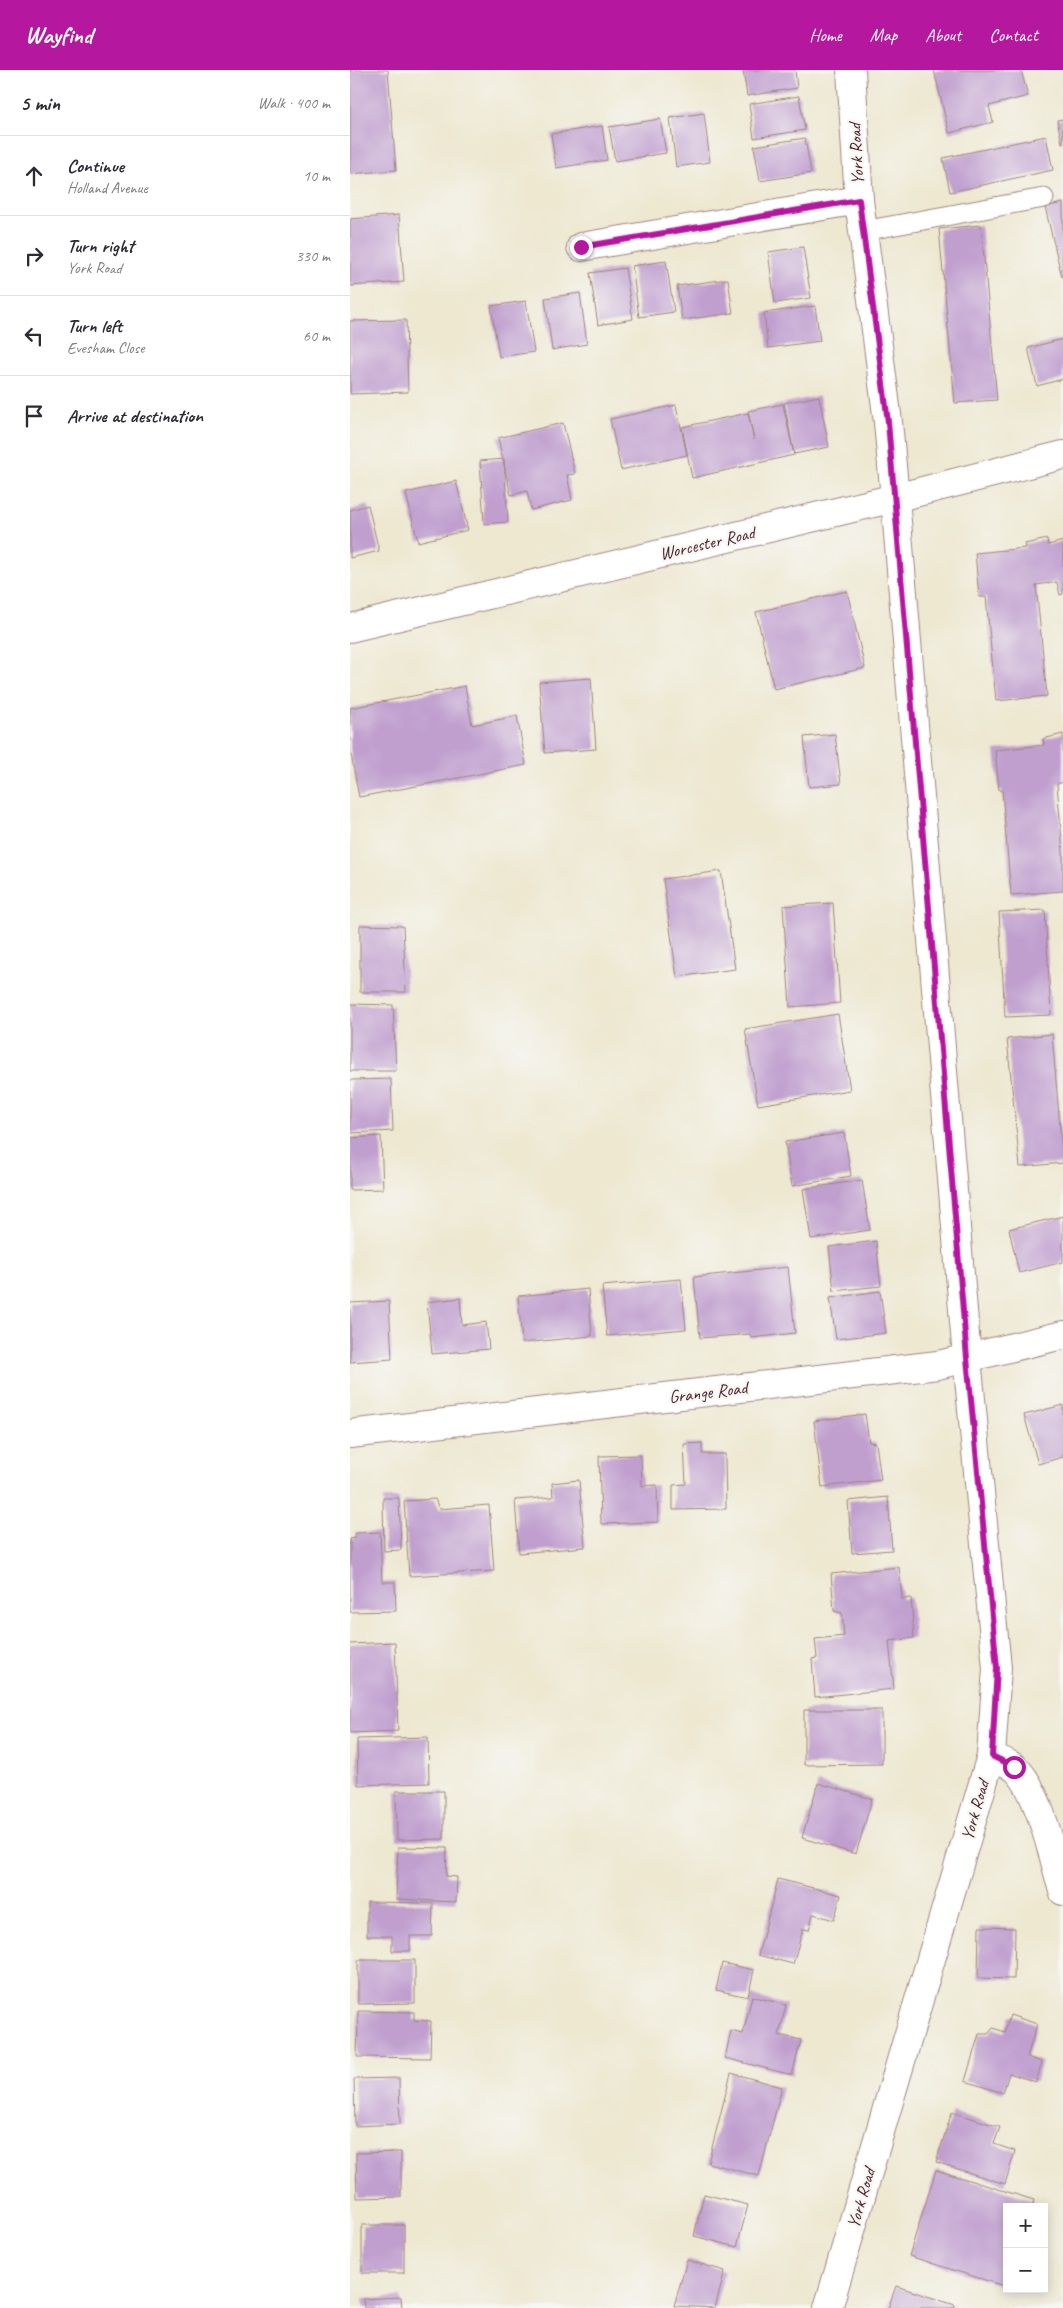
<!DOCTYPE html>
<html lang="en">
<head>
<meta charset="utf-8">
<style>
	:root { --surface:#fff; --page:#f7f7f7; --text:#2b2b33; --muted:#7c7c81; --line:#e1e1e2; --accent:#b5179e }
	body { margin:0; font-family:Caveat,sans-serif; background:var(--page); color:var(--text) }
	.controls { position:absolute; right:15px; bottom:15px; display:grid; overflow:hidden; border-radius:0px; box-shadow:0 2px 12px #0003 }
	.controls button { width:45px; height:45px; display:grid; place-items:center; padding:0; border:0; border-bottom:1px solid var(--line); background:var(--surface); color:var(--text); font:25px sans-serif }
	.stop { position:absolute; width:15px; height:15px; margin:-11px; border:4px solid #b5179e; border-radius:50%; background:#fff }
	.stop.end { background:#b5179e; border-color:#fff; box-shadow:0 1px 5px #0008 }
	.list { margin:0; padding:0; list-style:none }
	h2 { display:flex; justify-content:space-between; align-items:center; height:65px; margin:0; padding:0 20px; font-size:21px }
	h2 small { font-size:16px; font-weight:400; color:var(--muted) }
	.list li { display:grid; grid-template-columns:32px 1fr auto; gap:15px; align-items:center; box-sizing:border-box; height:80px; padding:0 20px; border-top:1px solid var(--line) }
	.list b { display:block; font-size:19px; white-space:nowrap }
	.list p { margin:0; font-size:16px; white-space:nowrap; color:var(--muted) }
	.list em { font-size:16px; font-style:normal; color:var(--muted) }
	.icon { flex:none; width:28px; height:28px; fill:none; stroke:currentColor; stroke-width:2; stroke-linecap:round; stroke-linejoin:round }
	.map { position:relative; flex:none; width:713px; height:2238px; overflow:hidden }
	header { display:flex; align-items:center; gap:30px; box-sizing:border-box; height:70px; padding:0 25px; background:var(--accent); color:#fff }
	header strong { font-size:24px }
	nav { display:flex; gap:28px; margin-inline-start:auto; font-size:18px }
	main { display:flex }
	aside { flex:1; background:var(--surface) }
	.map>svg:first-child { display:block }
</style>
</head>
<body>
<header>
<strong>Wayfind</strong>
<nav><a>Home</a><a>Map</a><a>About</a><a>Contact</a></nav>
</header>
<main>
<aside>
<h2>5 min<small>Walk · 400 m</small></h2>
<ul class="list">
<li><svg class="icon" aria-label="ahead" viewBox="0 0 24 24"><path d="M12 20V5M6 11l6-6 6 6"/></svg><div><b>Continue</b><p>Holland Avenue</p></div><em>10 m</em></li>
<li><svg class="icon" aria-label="right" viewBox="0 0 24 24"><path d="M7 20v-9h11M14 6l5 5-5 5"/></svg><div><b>Turn right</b><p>York Road</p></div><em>330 m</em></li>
<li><svg class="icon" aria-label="left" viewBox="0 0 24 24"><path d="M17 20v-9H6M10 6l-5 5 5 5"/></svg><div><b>Turn left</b><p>Evesham Close</p></div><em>60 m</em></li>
<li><svg class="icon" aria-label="arrive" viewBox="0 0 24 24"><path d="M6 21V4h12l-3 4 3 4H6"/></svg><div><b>Arrive at destination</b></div></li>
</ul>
</aside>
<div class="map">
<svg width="713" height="2238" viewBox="0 0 713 2238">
	<rect width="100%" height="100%" fill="#f6f6f2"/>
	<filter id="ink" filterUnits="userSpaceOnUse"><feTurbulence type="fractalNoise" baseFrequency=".02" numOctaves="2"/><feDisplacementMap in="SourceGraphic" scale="10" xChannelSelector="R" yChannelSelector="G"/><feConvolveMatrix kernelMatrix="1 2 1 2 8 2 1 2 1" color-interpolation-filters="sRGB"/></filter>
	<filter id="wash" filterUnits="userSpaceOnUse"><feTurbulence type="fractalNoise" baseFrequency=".0096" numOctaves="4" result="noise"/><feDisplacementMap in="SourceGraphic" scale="20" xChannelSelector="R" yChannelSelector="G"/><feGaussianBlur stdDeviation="1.12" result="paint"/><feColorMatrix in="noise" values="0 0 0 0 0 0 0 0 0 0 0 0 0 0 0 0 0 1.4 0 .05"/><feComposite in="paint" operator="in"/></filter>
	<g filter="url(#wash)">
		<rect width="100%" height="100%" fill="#eee8d1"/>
		<g id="blocks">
			<!-- building -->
			<g fill="#c09fcf">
				<path d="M0,0H38L46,100L0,104Z"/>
				<path d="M393,0H445L447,18L397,26Z"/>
				<path d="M584,0H671L678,26L639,36L643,52L599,63Z"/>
				<path d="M449,26L455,60L404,68L399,34Z"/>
				<path d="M354,43L360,92L326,97L320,48Z"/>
				<path d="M310,49L316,83L265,91L259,57Z"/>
				<path d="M713,49V73H712L707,50Z"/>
				<path d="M252,56L257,90L206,98L201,64Z"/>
				<path d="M696,66L703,100L600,122L593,88Z"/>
				<path d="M455,68L461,103L410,111L404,76Z"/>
				<path d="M713,133V206L712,207L695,137Z"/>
				<path d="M49,145L54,212L0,216V149Z"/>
				<path d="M631,155L647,330L605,333L589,159Z"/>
				<path d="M453,177L461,228L425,233L418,182Z"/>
				<path d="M316,191L324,242L289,247L282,196Z"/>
				<path d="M275,198L283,249L248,255L240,203Z"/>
				<path d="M378,209L383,243L332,250L327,216Z"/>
				<path d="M230,223L237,274L202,280L195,228Z"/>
				<path d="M176,231L184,282L149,287L141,236Z"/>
				<path d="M465,236L470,271L418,278L414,243Z"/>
				<path d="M56,250L58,322L0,324V251Z"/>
				<path d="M713,269V309L687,316L678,278Z"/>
				<path d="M469,326L479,377L444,384L434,333Z"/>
				<path d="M433,334L444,385L342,408L332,357L398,343L404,370L398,341Z"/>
				<path d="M326,335L337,385L271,400L260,349Z"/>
				<path d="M213,353L225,404L217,405L222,430L181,440L177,421L161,425L148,368Z"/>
				<path d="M154,389L158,452L134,454L130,391Z"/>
				<path d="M106,411L118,460L68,472L56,423Z"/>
				<path d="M18,435L29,481L0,488V440Z"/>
				<path d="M697,469L698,475L713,471V524L710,525L707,512L686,515L697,626L646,631L636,527H629L625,483L676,478L675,474Z"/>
				<path d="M497,521L515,598L424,619L406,542Z"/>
				<path d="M241,608L246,679L195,683L189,612Z"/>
				<path d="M115,616L122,655L167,646L176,695L9,727L0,679V638Z"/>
				<path d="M485,664L491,714L459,717L454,667Z"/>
				<path d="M713,664V712L707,714L713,783V821L661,825L652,720H649L645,680L694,675L693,669Z"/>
				<path d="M371,801L385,899L327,907L313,809Z"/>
				<path d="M483,833L490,933L440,937L433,836Z"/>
				<path d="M695,840L701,945L655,947L649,842Z"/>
				<path d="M10,855L53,856L56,922H10Z"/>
				<path d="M0,934L43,935L46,1001H0Z"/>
				<path d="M488,944L500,1020L408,1035L395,959Z"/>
				<path d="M702,964L713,1093L670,1097L657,969Z"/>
				<path d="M41,1009L43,1061L0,1063V1010Z"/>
				<path d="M494,1063L501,1106L442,1116L435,1072Z"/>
				<path d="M31,1066L33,1119L0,1120V1068Z"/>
				<path d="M512,1110L520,1160L461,1169L453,1119Z"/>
				<path d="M713,1146V1192L669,1203L659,1159Z"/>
				<path d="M526,1171L531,1216L484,1221L479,1177Z"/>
				<path d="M438,1197L445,1263L401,1268L400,1264L350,1268L344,1207Z"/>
				<path d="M331,1209L336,1259L257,1266L252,1216Z"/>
				<path d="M238,1219L242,1266L172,1273L168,1226Z"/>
				<path d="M530,1221L536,1263L486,1269L480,1228Z"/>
				<path d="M110,1228L112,1255L136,1252L139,1279L82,1284L77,1232Z"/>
				<path d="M39,1231L42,1289L0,1292V1233Z"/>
				<path d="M713,1335V1387L688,1394L674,1345Z"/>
				<path d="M515,1344L519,1372L526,1373L531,1410L472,1417L464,1351Z"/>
				<path d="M352,1373V1384H375L376,1439L323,1440V1415L336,1414L334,1374Z"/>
				<path d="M291,1385L292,1416L307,1415L308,1452L251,1454L249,1386Z"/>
				<path d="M229,1410L235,1477L169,1483L165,1430L203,1427L202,1413Z"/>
				<path d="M538,1427L542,1480L502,1483L498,1431Z"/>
				<path d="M33,1428H49L51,1480L34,1481Z"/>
				<path d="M85,1429L89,1439L139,1435L144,1501L59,1506L54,1431Z"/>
				<path d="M30,1462L32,1512H45L46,1541L0,1542V1469L5,1468V1463Z"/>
				<path d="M549,1497L552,1529L561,1528L564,1568L539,1571L544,1619L465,1627L462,1589L467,1588L465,1569L494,1566L492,1543L484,1541L481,1504Z"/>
				<path d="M45,1572L48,1661L0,1663V1574Z"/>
				<path d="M454,1640H532V1694L454,1695Z"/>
				<path d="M78,1667L79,1713L8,1715L7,1669Z"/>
				<path d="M468,1713L522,1729L506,1784L452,1768Z"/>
				<path d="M46,1721H94V1769L47,1770Z"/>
				<path d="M48,1777L97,1778L96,1806L107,1807L106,1832L46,1829Z"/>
				<path d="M428,1809L491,1825L484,1850L463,1844L459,1860L453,1859L443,1894L408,1885Z"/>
				<path d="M17,1832L83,1833L82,1866H60V1881H42V1866H17Z"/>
				<path d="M629,1857L665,1858L664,1909L628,1908Z"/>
				<path d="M8,1890H65V1933L8,1934Z"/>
				<path d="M372,1893L404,1900L398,1927L366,1920Z"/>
				<path d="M402,1926L436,1935L429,1965L451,1970L442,2005L375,1988L381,1961L393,1964Z"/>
				<path d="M8,1941L64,1942V1950L81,1951L80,1988L7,1987Z"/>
				<path d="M660,1945L687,1954L677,1987L692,1992L686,2012L659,2003L653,2023L615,2011L629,1964H638L643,1958L655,1962Z"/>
				<path d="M381,2003L432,2017L409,2106L358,2093Z"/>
				<path d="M49,2008L50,2054L5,2056L4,2009Z"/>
				<path d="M602,2042L650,2057L644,2074L665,2081L655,2114L586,2092Z"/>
				<path d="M51,2082V2127L7,2128L6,2083Z"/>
				<path d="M586,2100L684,2130L682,2137H657V2217L559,2186Z"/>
				<path d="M354,2124L398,2135L387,2177L344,2166Z"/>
				<rect x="12" y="2155" width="42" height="48"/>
				<path d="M337,2190L375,2201L365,2238L324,2236Z"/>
				<path d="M546,2216L605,2235L604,2238H538Z"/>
				<path d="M51,2227L52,2238H14L13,2229Z"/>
			</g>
		</g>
	</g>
	<g filter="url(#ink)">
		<use href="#blocks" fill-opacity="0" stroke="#9c847e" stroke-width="1"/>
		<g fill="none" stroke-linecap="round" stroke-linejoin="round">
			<defs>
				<path id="lane" d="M513,161L694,128"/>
				<g id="street">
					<path d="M231,177L509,130"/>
					<path d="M0,558L545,428L713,385"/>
					<path d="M0,1364L588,1295L713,1265"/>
					<path d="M641,1686C649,1690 659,1693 666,1699C689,1720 704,1790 713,1821"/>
					<path d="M478,2238L641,1686L647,1598L617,1288L545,428L538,352L509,130L501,0"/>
				</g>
			</defs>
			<!-- lane casing -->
			<use href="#lane" stroke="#9c847e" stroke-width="21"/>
			<!-- street casing -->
			<use href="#street" stroke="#9c847e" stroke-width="30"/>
			<!-- lane -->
			<use href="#lane" stroke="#fff" stroke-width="19"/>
			<!-- street -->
			<use href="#street" stroke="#fff" stroke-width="28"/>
		</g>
	</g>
	<g fill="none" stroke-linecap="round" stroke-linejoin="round" filter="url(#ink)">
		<!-- route -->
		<path stroke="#b5179e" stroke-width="6" d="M231,177L509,130L538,352L617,1288L647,1598L642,1686L664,1697"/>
	</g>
	<g text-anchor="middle" stroke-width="4.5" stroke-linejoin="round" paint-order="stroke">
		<!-- street labels -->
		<g font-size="18" fill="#4a1f2b" stroke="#f6f6f2">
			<text transform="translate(506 84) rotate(-93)" y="6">York Road</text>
			<text transform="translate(357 473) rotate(-13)" y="6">Worcester Road</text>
			<text transform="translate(358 1322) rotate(-7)" y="6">Grange Road</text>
			<text transform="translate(625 1740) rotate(-74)" y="6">York Road</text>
			<text transform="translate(511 2128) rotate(-74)" y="6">York Road</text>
		</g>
	</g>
</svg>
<div class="controls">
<button>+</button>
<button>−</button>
</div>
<div class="stop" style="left:664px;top:1697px"></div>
<div class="stop end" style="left:231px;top:177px"></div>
</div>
</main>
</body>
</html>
